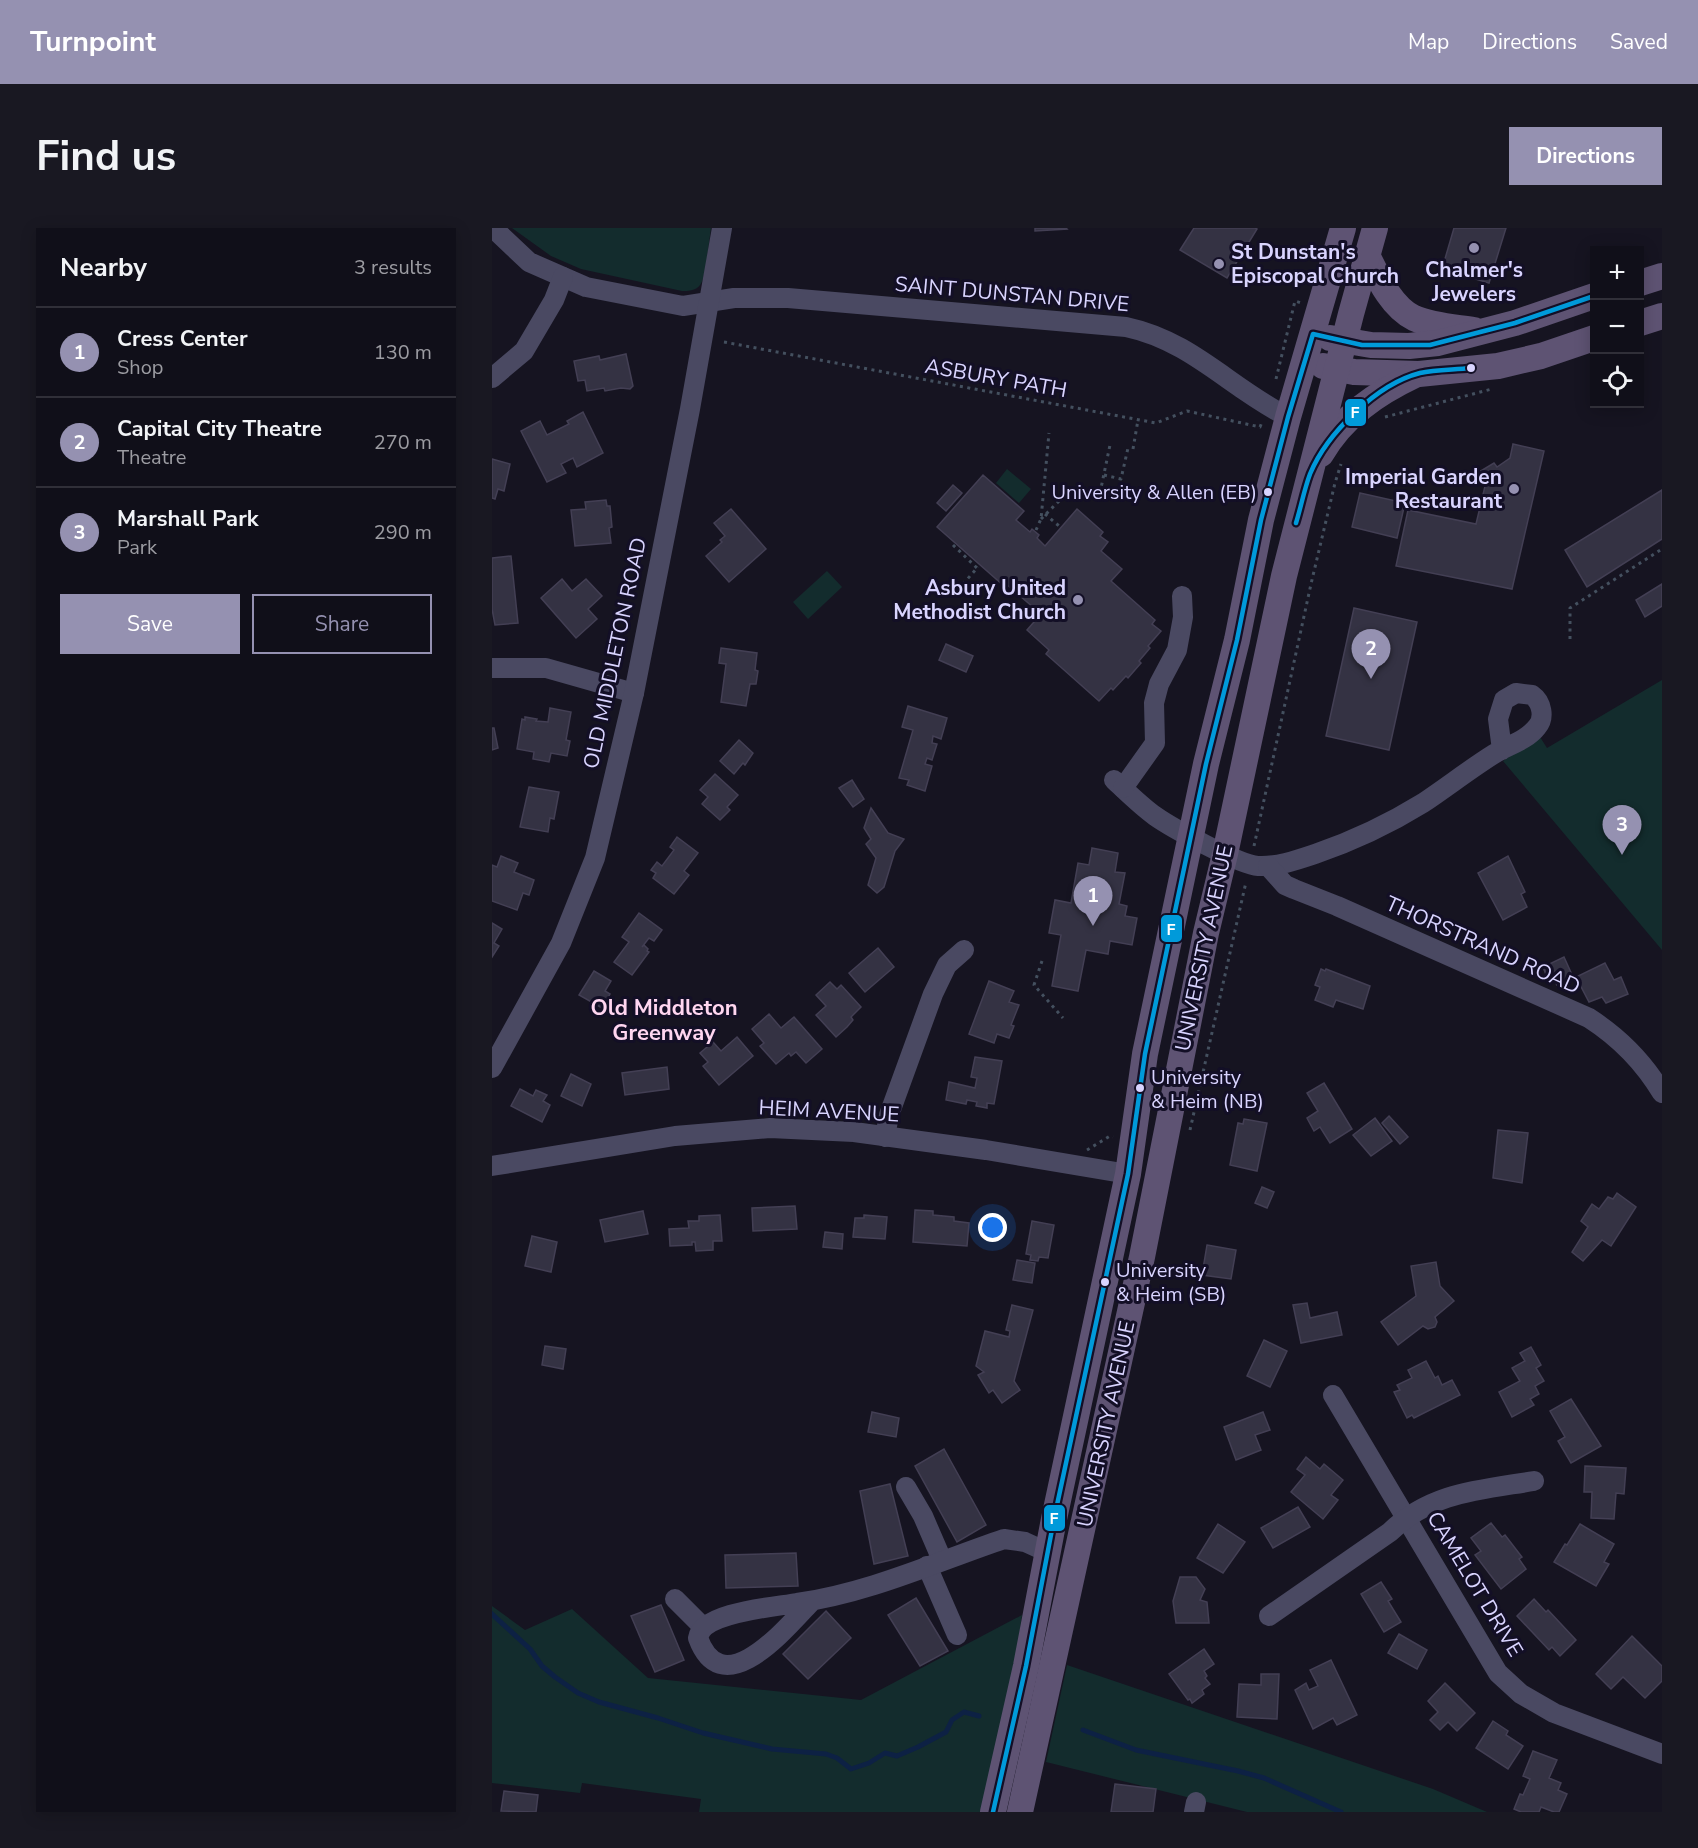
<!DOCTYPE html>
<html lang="en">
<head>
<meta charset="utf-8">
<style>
	:root { --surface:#100f19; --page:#191822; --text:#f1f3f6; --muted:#9c9ca2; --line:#302f38; --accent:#9591b1 }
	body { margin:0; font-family:"Nunito Sans",sans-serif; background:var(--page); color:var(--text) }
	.controls { position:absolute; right:18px; top:18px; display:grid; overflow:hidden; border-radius:0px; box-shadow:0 3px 15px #0003 }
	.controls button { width:54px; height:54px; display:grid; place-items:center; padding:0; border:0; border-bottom:2px solid var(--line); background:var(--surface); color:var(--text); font:30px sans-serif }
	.you { position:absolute; left:501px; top:1000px; width:21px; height:21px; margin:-15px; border:4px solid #fff; border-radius:50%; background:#1a73e8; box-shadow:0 0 0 9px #1a73e833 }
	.badge { display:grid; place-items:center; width:39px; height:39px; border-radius:50%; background:var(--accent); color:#fff; font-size:20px; font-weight:700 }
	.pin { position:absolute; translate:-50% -50px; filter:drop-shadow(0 2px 3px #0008) }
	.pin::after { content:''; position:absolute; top:32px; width:21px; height:18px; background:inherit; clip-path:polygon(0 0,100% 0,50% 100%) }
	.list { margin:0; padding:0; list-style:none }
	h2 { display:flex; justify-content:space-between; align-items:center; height:78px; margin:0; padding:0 24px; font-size:26px }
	h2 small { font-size:20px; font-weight:400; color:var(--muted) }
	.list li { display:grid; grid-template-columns:39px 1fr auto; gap:18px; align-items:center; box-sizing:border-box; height:90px; padding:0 24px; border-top:2px solid var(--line) }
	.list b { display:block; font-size:22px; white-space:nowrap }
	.list p { margin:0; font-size:20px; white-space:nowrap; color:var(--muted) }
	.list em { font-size:20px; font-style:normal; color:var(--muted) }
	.actions { display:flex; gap:12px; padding:18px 24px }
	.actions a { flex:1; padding:14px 0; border:2px solid var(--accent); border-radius:0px; text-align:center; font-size:21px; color:var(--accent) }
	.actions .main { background:var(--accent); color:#fff }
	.icon { flex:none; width:33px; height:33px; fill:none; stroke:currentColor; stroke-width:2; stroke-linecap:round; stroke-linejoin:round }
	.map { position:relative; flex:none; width:1170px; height:1584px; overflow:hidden; border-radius:0px }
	header { display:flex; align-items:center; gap:36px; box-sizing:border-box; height:84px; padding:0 30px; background:var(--accent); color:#fff }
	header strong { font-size:28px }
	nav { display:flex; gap:33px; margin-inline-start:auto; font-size:21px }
	.intro { display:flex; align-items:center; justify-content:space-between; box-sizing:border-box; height:144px; padding:0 36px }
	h1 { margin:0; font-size:42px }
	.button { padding:15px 27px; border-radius:0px; background:var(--accent); color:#fff; font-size:21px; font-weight:700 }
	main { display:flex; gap:36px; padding:0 36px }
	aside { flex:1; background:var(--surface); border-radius:0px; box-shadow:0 3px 15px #0003 }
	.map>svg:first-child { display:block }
</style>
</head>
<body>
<header>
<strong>Turnpoint</strong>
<nav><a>Map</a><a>Directions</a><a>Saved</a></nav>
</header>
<div class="intro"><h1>Find us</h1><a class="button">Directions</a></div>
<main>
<aside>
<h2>Nearby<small>3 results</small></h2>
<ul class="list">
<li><span class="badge">1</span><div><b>Cress Center</b><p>Shop</p></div><em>130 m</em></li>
<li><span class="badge">2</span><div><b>Capital City Theatre</b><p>Theatre</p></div><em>270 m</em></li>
<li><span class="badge">3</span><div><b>Marshall Park</b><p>Park</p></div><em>290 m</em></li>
</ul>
<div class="actions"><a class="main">Save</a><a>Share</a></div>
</aside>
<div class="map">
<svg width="1170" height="1584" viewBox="0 0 1170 1584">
	<rect width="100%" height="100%" fill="#161421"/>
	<!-- green -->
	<g fill="#132c2d">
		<path d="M20,0H219C217,12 214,50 208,57C204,63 195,63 190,63L89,41L59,28Z"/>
		<path d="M515,241L539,261L527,275L504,255Z"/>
		<path d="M335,343L350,359L316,391L301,374Z"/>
		<path d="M1170,452V722L1011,533L1048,509L1055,520Z"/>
		<path d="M0,1378L33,1402L80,1381L156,1450L369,1472L530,1387L520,1460L491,1584H207L209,1571L90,1555L88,1565L0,1555Z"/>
		<path d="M575,1437L941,1561L995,1584H755L554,1534Z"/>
	</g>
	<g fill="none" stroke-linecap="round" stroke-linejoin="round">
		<!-- stream -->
		<g stroke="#0d2144" stroke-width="5">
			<path d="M0,1386L38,1421L50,1438L63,1449L86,1465L107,1474L166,1490L211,1505L280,1521L334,1526L345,1530L359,1541L377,1535L393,1525L405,1528L426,1519L454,1504L460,1492L472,1484L487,1488"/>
			<path d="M591,1502L644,1522L746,1543L772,1550L849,1584"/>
		</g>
	</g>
	<!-- building -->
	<g fill="#343243" stroke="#433f54" stroke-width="1.5">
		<path d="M543,0H574L575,1L543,3Z"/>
		<path d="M702,0H763L765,1L735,50L688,22Z"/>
		<path d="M962,0H1014L997,55L950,41Z"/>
		<path d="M134,126L141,158L138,161L129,160L113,163L112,160L95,163L93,152L86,153L82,133L107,128L108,132Z"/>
		<path d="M91,184L111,225L85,239L81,230L69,236L74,245L55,254L29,203L48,193L55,207L77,196L75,193Z"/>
		<path d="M1021,216L1052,223L1020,361L904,338L916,282L984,296L994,254L987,244L1002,235L1005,239L1018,230Z"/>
		<path d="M0,231L18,236L12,263L6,261L3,271L0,270Z"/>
		<path d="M491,247L532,283L524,292L538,304L540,301L547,307L545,310L553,318L585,281L611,304L608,308L616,314L609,323L630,341L619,353L663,392L660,396L669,403L656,418L658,420L647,433L649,435L636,450L634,448L621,462L619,460L607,473L554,426L557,422L535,402L549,386L514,356L512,358L445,299Z"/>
		<path d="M461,257L470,265L454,283L445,275Z"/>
		<path d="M1170,262V311L1095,359L1073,322Z"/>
		<path d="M868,265L913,275L905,310L860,299Z"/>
		<path d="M114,272L115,278H118L120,299L117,300L119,315L83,318L79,282L94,281L93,274Z"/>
		<path d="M239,281L274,321L237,354L214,328L230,314L228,312L233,308L222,295Z"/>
		<path d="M19,328L26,395L3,397L0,381V330Z"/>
		<path d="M70,351L80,363L94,351L110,368L96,381L105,391L84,410L49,370Z"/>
		<path d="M1170,356V378L1153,389L1144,372Z"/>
		<path d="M862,380L925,394L897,522L834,508Z"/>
		<path d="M454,416L481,428L474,444L447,432Z"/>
		<path d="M229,420L265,425L263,442L266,443L264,456H258L254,478L229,474L234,436L227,435Z"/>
		<path d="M416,478L455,490L449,511L441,508L440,515L445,516L440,532L435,530L433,536L440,538L433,563L415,557L417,552L407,550L421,502L410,499Z"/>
		<path d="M58,480L79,484L74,512L78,513L75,528L59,525L57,534L41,531L42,524L25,521L30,491L33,492V489L45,491L44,493L56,494Z"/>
		<path d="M0,500H2L6,520L0,522Z"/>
		<path d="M247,512L261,525L253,537L251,535L242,546L228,533Z"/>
		<path d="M223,546L246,567L235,579L238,582L228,592L210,576L216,569L208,562Z"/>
		<path d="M360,552L372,571L361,579L347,560Z"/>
		<path d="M37,559L67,564L62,591L58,590L56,604L28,599Z"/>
		<path d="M379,580L396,605L412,611L403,623L392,659L385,665L376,657L384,630L374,616L379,611L372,600Z"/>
		<path d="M185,609L206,625L192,643L197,647L182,666L161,650L164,645L159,642L165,634L170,638L182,622L178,619Z"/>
		<path d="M600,620L626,625L623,644L633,645L627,676L635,678L633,688L645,690L640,717L618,713L616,726L594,722L586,763L560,758L569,707L557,705L563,672L579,675L586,635L597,637Z"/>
		<path d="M9,628L26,635L22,644L42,652L37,667L31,665L25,682L0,673V637L5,639Z"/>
		<path d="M1016,628L1033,664L1029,666L1035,679L1011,692L986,645Z"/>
		<path d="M147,685L170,702L162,713L157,710L150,719L152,717L156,721L155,723L157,724L140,747L122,734L137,714L130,709Z"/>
		<path d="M0,695L10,701L2,715L7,718L0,729Z"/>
		<path d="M386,720L402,739L373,764L357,745Z"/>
		<path d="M1072,729L1081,749L1065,757L1059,747L1055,749L1051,739Z"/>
		<path d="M1113,735L1122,752L1129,749L1136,766L1114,775L1110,769L1097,774L1084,749Z"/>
		<path d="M829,741L833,743L834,741L878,758L871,781L844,772L841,779L823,772L828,759L823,757Z"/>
		<path d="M102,743L119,753L113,763L118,766L110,780L87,767Z"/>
		<path d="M497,753L522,763L517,774L527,777L519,797L522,798L517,810L505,806L502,815L477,806Z"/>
		<path d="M338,754L345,761L349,757L369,779L359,789L361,792L355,799L344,809L324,787L334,778L324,767Z"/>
		<path d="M277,786L289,800L302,789L330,821L314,835L304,824L299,828L297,825L284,836L268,818L272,815L260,801Z"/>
		<path d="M245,809L261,828L227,857L211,838L216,834L208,825L221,814L229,823Z"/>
		<path d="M483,829L510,833L502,876L495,875V880L484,878L485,874L475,872L474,876L454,872L457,854L483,860L485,850L479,849Z"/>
		<path d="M175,839L177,861L133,867L130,845Z"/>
		<path d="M79,846L99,856L90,878L69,868Z"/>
		<path d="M832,855L860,901L838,915L828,899L822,903L815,890L826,883L815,865Z"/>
		<path d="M28,861L41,868L44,862L55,867L51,873L58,877L50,894L19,878Z"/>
		<path d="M897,888L916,909L908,916L890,895Z"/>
		<path d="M883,890L900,913L879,928L861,907Z"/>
		<path d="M752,891L775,895L765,943L738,937L746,895L751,896Z"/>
		<path d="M1006,902L1036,905L1030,955L1001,950Z"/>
		<path d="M770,959L782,964L775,980L763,975Z"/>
		<path d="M1125,965L1144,979L1119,1018L1110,1012L1091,1033L1080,1024L1096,999L1089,993L1100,976L1107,981L1116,969L1121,971Z"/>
		<path d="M303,978L305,1001L261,1003L260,980Z"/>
		<path d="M423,982L441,983V987L462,989V993L477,995L475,1018L421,1014Z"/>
		<path d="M151,983L156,1006L113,1014L108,992Z"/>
		<path d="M228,987L230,1013H221V1022L204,1023L203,1014H200V1017L178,1018L177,1001L197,1000L196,993H207V988Z"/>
		<path d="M372,987L395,989L393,1011L361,1009L363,990H372Z"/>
		<path d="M540,993L562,997L556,1030L547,1029L546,1033L538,1032L539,1027L534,1026Z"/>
		<path d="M333,1004L351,1006L350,1021L331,1019Z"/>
		<path d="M40,1008L65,1014L59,1044L33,1038Z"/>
		<path d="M715,1017L744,1022L739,1051L710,1047Z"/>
		<path d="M525,1032L543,1035L540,1055L521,1052Z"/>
		<path d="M944,1034L948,1058L962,1073L943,1089L945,1094L943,1099L936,1101L931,1098L906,1117L889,1094L924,1068L919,1038Z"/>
		<path d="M815,1075L818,1090L845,1084L850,1107L809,1115L801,1077Z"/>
		<path d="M520,1077L541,1082L522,1153L528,1162L510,1175L501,1162L497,1165L486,1147L492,1144L484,1138L493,1103L517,1109L518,1103L514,1102Z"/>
		<path d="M772,1112L795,1123L778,1159L755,1148Z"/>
		<path d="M53,1118L74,1121L71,1141L50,1137Z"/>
		<path d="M1039,1119L1049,1137L1044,1140L1052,1153L1043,1158L1047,1166L1038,1171L1042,1177L1020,1189L1007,1164L1028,1153L1020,1140L1033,1133L1028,1125Z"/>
		<path d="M934,1133L943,1150L946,1148L950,1157L960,1152L968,1167L922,1190L920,1187L915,1190L902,1164L908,1162L905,1157L920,1150L916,1142Z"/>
		<path d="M1079,1171L1109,1218L1079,1235L1066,1213L1073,1209L1058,1183Z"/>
		<path d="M380,1184L407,1190L404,1209L376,1204Z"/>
		<path d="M771,1184L778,1202L763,1207L769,1222L744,1232L732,1199Z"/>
		<path d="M452,1221L494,1297L465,1314L423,1238Z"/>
		<path d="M814,1229L828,1241L832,1236L851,1252L839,1267L846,1272L831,1291L799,1264L813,1247L805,1241Z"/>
		<path d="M1093,1238L1134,1240L1132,1266L1124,1265L1122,1291L1099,1290L1100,1264H1092Z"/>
		<path d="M398,1256L416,1328L382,1336L368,1263Z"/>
		<path d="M806,1279L818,1299L781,1320L769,1300Z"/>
		<path d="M999,1295L1010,1309L1013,1307L1030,1329L1027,1331L1034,1341L1009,1361L983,1327L989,1323L979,1310Z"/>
		<path d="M726,1296L753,1314L731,1345L705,1330Z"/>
		<path d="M1088,1296L1122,1316L1112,1334L1117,1336L1104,1358L1062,1334L1073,1316L1075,1317Z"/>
		<path d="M304,1325L306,1358L234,1360L233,1327Z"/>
		<path d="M688,1349H704L713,1361L708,1372L715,1374L717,1395H684L681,1373Z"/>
		<path d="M889,1354L900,1371L896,1373L909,1394L892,1404L869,1366Z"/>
		<path d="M424,1370L456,1423L428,1438L396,1387Z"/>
		<path d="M1042,1371L1054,1384L1056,1382L1084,1412L1068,1428L1060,1419L1057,1422L1025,1388Z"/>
		<path d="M169,1377L192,1432L163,1444L139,1388Z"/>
		<path d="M334,1383L359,1410L316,1451L291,1426Z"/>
		<path d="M907,1406L935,1422L925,1441L896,1425Z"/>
		<path d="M1140,1408L1170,1438V1453L1153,1470L1131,1449L1119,1461L1104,1446Z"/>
		<path d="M712,1421L722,1436L712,1443L715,1448L713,1450L718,1456L710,1462L712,1466L700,1475L698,1471L696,1472L677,1446Z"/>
		<path d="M839,1432L865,1487L845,1497L841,1490L821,1501L803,1462L814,1455L817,1462L826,1458L818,1442Z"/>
		<path d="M769,1446H787L785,1491L745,1489L747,1456L769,1457Z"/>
		<path d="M953,1455L983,1485L965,1503L956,1494L948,1502L938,1492L946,1484L936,1473Z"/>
		<path d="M1001,1493L1016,1503L1014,1507L1031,1518L1016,1541L984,1520Z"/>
		<path d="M1041,1523L1065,1532L1057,1550L1069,1555L1066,1562L1075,1566L1067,1584H1062L1049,1579L1047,1584H1029L1022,1581L1028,1566L1031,1567L1038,1551L1031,1548Z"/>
		<path d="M623,1556L664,1561L661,1584H619Z"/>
		<path d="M12,1563L46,1567L44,1584L9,1583Z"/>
	</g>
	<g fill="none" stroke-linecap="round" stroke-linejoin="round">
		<!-- path -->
		<g stroke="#44505f" stroke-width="3" stroke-dasharray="3 4.5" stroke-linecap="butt">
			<path d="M232,114L664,195L695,183L768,199L770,194"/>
			<path d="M784,151L803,73L809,75"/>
			<path d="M893,189L1000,161"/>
			<path d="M641,221L646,192"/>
			<path d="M612,247L629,251L636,220"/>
			<path d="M608,265L618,217"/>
			<path d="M553,286L567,298"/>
			<path d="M549,291L572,268L584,266L651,268"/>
			<path d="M544,302L549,291L557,205"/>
			<path d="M461,317L485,340"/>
			<path d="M471,356L486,339"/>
			<path d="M1078,411V380L1170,321"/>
			<path d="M762,618L819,356L843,255L849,236"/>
			<path d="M550,733L542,757L571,790"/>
			<path d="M698,902L754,654"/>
			<path d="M595,922L618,908L621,909"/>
		</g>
		<!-- minor -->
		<g stroke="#4a4962" stroke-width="20">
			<path d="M1,0L37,34L94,59L191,78L242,70H296L634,99C700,113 738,160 796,189"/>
			<path d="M0,150L32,123L62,72L71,49"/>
			<path d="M0,440H54L142,465"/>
			<path d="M622,552C635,564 649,578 663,588C680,600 748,637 766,638C785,639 805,632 823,626C861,613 897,596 931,575C955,559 978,541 1002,526C1016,517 1034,513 1045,499C1053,490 1050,474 1040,467L1024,465L1012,472L1006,491L1010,522"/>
			<path d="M631,560L663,515L662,475L667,456L685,422L691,389L690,368"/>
			<path d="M776,638L793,657L802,661L845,678L1097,790C1128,810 1151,833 1170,865"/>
			<path d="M0,840L69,715L103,630L142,465L198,181L230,0"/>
			<path d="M393,909L397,887L441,766L455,737L472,722"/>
			<path d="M0,938L183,908L278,900L362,904L494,922L636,946"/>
			<path d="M841,1167L1006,1445L1029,1466L1062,1485L1170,1526"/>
			<path d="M414,1259L431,1288L450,1332"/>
			<path d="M435,1338L465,1407"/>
			<path d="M183,1371L211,1399"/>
			<path d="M320,1373C295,1399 231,1478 206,1410C210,1384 283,1379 305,1375C377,1365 444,1334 512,1311L533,1314L555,1324"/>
			<path d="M777,1388L898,1304C939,1264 988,1262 1042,1253"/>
			<path d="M702,1584L704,1574"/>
		</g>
		<!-- major -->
		<g stroke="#5e5373" stroke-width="26">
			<path d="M875,27C886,49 899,79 922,90C940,98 962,99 982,102"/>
			<path d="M1148,55L1170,48"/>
			<path d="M1148,95L1170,88"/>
			<path d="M838,110L879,117L917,118L946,115L1023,95L1102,68"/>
			<path d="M831,138L862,144L927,146L1006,138L1049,128L1102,110"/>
			<path d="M829,226C851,188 885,165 923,147"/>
			<path d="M501,1584L534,1438L562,1291L636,946L653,826L714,536L745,412L769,292L796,189L851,0"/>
			<path d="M528,1584L650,1029L714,705L733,626L792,348L859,86L883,0"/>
		</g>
		<defs>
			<g id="bus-1">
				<path d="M804,295C809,279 812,262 818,246C835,205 885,156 928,145C944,141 962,142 979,140"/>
				<path d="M501,1584L534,1438L562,1291L636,946L653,826L714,536L745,412L769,292L796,189L821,106L870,117H938L1023,95L1102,68"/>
			</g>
		</defs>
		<!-- bus-1 casing -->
		<use href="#bus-1" stroke="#130f26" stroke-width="9"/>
		<!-- bus-1 -->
		<use href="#bus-1" stroke="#009ada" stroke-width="4.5"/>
	</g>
	<!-- markers -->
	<g fill="#9591b1" stroke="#130f26" stroke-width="2">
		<circle cx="982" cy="20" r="6"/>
		<circle cx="727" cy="36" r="6"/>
		<circle cx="1022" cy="261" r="6"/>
		<circle cx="586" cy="372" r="6"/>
	</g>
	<g fill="#d9d4ff" stroke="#130f26" stroke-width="2">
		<circle cx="979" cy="140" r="5"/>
		<circle cx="776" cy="264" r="5"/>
		<circle cx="648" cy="860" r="5"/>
		<circle cx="613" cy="1054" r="5"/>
	</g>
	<g text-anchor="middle" stroke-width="6" stroke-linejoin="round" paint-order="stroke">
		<!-- bus labels -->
		<g font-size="20" fill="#d9d4ff" stroke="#130f26" text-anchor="start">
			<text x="765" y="271" text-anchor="end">University &amp; Allen (EB)</text>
			<text x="659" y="856">University<tspan x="659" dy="24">&amp; Heim (NB)</tspan></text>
			<text x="624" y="1049">University<tspan x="624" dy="24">&amp; Heim (SB)</tspan></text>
		</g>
		<!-- poi labels -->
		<g font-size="21" font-weight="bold" fill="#d9d4ff" stroke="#130f26" text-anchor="end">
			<text x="739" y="31" text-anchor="start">St Dunstan's<tspan x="739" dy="24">Episcopal Church</tspan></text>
			<text x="982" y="49" text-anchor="middle">Chalmer's<tspan x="982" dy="24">Jewelers</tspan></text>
			<text x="1010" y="256">Imperial Garden<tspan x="1010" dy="24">Restaurant</tspan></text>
			<text x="574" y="367">Asbury United<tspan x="574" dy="24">Methodist Church</tspan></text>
		</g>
		<!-- street labels -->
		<g font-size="21" fill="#d9d4ff" stroke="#130f26">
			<text transform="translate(520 66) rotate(5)" y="7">SAINT DUNSTAN DRIVE</text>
			<text transform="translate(504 150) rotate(10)" y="7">ASBURY PATH</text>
			<text transform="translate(123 425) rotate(-78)" y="7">OLD MIDDLETON ROAD</text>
			<text transform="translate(991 717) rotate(24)" y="7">THORSTRAND ROAD</text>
			<text transform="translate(712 720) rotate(-78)" y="7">UNIVERSITY AVENUE</text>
			<text transform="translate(337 883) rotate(3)" y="7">HEIM AVENUE</text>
			<text transform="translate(614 1196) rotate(-78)" y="7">UNIVERSITY AVENUE</text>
			<text transform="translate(983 1356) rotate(59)" y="7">CAMELOT DRIVE</text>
		</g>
		<!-- neighbourhood labels -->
		<g font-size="22" font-weight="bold" fill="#ffd6f0" stroke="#130f26">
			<text x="172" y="787">Old Middleton<tspan x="172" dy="25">Greenway</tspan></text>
		</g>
	</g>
	<g stroke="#130f26" stroke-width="2">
		<rect x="852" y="170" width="23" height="29" rx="6" fill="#009ada"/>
		<rect x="668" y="686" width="23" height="29" rx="6" fill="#009ada"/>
		<rect x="551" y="1276" width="23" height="28" rx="6" fill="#009ada"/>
	</g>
	<g font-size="16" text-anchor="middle" font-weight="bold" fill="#fff">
		<text x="863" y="190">F</text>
		<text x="679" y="707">F</text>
		<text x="562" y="1296">F</text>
	</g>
</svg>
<div class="controls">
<button>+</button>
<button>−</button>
<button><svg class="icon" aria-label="locate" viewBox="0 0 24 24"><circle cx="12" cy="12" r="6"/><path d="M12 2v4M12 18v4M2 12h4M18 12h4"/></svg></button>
</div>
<div class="you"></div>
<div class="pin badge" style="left:601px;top:698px">1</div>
<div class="pin badge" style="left:879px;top:451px">2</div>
<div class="pin badge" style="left:1130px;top:627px">3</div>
</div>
</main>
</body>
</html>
